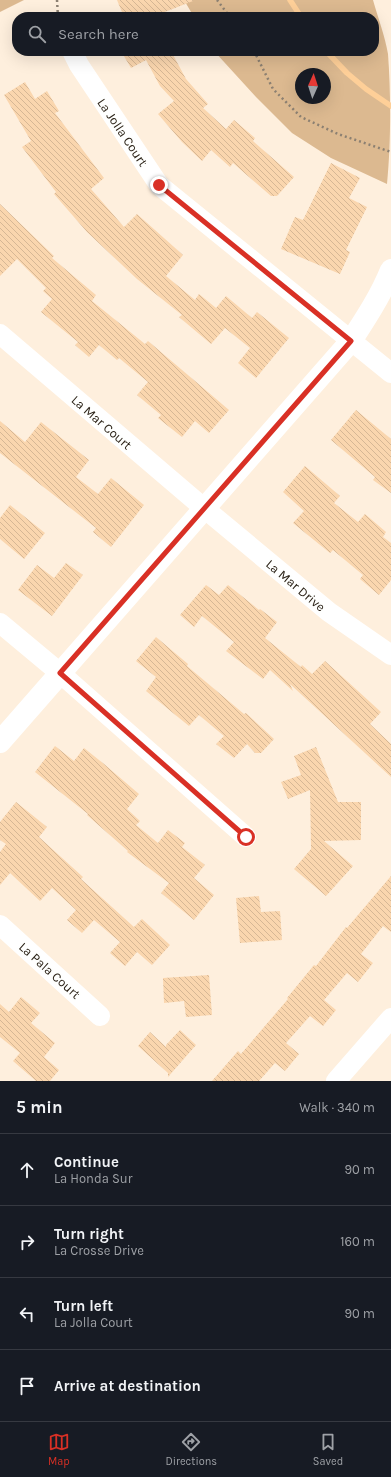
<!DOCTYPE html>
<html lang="en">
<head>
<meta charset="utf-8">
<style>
	:root { --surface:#171b24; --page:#242831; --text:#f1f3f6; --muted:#9ea1a6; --line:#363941; --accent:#d93025 }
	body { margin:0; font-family:Karla,sans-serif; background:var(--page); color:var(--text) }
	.compass { position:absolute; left:295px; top:68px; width:36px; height:36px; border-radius:50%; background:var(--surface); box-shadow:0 4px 16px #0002; rotate:3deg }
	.stop { position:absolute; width:12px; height:12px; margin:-9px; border:3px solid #d93025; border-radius:50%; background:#fff }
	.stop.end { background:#d93025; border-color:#fff; box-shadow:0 1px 4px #0008 }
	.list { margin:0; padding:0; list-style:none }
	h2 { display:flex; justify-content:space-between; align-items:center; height:52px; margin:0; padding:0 16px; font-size:17px }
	h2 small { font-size:13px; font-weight:400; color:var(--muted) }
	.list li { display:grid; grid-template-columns:26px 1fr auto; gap:12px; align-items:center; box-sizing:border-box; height:72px; padding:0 16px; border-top:1px solid var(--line) }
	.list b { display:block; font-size:15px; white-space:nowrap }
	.list p { margin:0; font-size:13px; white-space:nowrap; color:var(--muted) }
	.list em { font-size:13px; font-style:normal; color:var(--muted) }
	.icon { flex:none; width:22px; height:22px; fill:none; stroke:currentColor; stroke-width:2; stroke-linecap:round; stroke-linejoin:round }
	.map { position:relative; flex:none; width:391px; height:1081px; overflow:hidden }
	.search { position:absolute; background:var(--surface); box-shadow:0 4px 16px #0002; left:12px; right:12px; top:12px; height:44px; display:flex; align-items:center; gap:10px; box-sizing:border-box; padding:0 14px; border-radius:16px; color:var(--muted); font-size:15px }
	.sheet { height:340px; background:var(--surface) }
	nav { display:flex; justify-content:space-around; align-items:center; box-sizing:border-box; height:56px; border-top:1px solid var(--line); background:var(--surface); font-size:11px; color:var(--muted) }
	nav a { display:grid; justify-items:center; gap:2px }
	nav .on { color:var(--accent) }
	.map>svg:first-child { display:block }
</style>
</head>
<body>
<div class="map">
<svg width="391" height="1081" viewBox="0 0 391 1081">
	<defs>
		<pattern id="building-back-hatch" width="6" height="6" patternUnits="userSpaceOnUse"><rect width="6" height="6" fill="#fad6ae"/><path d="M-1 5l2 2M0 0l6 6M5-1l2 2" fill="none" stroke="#d6b795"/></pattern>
	</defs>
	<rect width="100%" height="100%" fill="#feefdd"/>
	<!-- green -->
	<g fill="#dcb990" fill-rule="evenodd">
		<path d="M0,0H24L0,12Z"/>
		<path d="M184,0H373C378,18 385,36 388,54C391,94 391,144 387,184L331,158L292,133L256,97L214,51H374V17H194ZM301,74H325V98H301Z"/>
	</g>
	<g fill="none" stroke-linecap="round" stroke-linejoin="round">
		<!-- stream -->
		<g stroke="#fecf98" stroke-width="5.5">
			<path d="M290,0L301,17"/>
			<path d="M326,51L347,73L366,89L391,106"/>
		</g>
	</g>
	<!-- building -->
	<g fill="url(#building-back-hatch)">
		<path d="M117,0H193V1L152,17H124Z"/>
		<path d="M121,51H171L186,79L208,104L203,108L226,129L234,120L255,138L253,141L294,177L277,196H271L233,163L230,167L211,150L202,161L182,142L158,114L174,101L160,86L146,60L131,68Z"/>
		<path d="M25,82L35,99L47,91L59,111L55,113L104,178L91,189L124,227L137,214L183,255L166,276L195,300L199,294L216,308L226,296L252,318L257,312L289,338L256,378L238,363L250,348L225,328L211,344L179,317L182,315L137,279L87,232L54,194L56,192L22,147L31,141L4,95Z"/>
		<path d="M331,163L360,178L349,198L367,207L346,250L350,252L340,274L281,249L295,217L303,220Z"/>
		<path d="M0,204L54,256L52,258L96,295L92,301L145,344L148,341L229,410L209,433L195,421L182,437L158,418L161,415L137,395L148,382L119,358L117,360L99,345L89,357L75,345L78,342L41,312L52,299L43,291L46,288L17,259L0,276Z"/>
		<path d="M356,410L391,439V493L373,480L375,477L331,440Z"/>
		<path d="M0,421L25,442L41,422L89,460L76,477L98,494L111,478L144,505L111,547L93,532L96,528L0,453Z"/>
		<path d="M305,466L340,496L334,503L358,522L365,514L386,532L383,537L391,543V580L379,595L360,579L363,575L333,550L330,553L293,523L304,511L283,492Z"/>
		<path d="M10,505L45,533L24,559L0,539V518Z"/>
		<path d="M66,563L83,575L52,616L18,590L37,565L54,578Z"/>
		<path d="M206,585L219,595L228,585L259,610L260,609L277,622L265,638L301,667L302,665L312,674L325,661L381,712L370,724L391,744V777L290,684L293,691L270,670L263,679L226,651L234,642L202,616L194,627L180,615Z"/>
		<path d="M156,637L188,664L187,666L244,714L246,713L274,739L261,753H255L247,744L234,758L216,744L224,736L199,715L189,726L146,691L156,677L136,661Z"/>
		<path d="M55,746L74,761L84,748L104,764L139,794L127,809L140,821L136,825L158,843L168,830L185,843L182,847L205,865L194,878L214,895L194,920L161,893L169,883L127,852L128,851L87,815L88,814L35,772Z"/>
		<path d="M316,747L338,802H361V840L324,841L353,866L326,896L294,869L311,849L310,790L288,799L281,782L301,775L294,756Z"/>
		<path d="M16,802L47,827L39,837L83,877L81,879L134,927L142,919L170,945L152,965L137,952L125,966L110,953L120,942L94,920L82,933L67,920L76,910L52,888L40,901L10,873L0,885V852L6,844L0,840V822Z"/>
		<path d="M391,876V932L383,926L361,954L373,963L358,982L347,973L324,1000L336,1010L323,1026L310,1016L286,1043L299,1054L285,1071L275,1063L259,1081H212L238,1051L241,1054L288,999L287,998L314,965L316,966L346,927L347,928Z"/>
		<path d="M259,896L261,912L280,911L282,940L240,943L236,898Z"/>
		<path d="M209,975L212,1015L186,1017L184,1001L164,1003L163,978Z"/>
		<path d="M21,997L40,1013L31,1023L55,1043L44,1057L59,1070L50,1081H36L13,1061L20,1053L0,1037V1004L9,1012Z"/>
		<path d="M180,1030L196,1045L168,1077V1073L138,1046L150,1032L166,1047V1045Z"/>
	</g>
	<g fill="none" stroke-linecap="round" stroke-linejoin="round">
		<!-- path -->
		<g stroke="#8c8072" stroke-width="2.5" stroke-dasharray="2 3" stroke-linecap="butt">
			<path d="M57,0L58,17"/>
			<path d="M217,0L230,17"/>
			<path d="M254,51L273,89L301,117L338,134L391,152"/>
		</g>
		<!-- minor -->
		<g stroke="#fff" stroke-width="20">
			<path d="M72,51L79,65L159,185L391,373"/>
			<path d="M0,334L205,509L329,612L391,655"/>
			<path d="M0,623L60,673L246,837"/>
			<path d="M0,925L100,1016"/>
			<path d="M336,1081L391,1018"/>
		</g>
		<!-- tertiary -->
		<path stroke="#fff" stroke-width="22" d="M0,742L351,341C366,318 381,295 391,270"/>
	</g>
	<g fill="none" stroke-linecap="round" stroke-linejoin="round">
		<!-- route -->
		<path stroke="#d93025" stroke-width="5" d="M159,185L351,341L60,673L246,837"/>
	</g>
	<g text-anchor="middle" stroke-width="3.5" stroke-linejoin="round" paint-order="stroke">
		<!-- street labels -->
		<g font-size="13" fill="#2c2318" stroke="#fefffe">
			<text transform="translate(123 132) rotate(56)" y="5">La Jolla Court</text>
			<text transform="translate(102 422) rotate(41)" y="5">La Mar Court</text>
			<text transform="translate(296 585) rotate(40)" y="5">La Mar Drive</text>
			<text transform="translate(50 970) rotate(42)" y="5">La Pala Court</text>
		</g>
	</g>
</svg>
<svg class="compass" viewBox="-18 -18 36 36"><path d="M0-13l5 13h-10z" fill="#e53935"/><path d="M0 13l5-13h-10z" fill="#9ea1a6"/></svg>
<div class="stop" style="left:246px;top:837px"></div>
<div class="stop end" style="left:159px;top:185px"></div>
<div class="search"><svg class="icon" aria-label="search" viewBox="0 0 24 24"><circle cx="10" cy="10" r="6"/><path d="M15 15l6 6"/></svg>Search here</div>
</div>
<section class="sheet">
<h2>5 min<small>Walk · 340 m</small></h2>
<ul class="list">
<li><svg class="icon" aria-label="ahead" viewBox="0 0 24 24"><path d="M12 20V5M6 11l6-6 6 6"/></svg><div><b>Continue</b><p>La Honda Sur</p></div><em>90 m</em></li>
<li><svg class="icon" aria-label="right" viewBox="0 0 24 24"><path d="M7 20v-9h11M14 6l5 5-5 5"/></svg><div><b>Turn right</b><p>La Crosse Drive</p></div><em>160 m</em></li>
<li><svg class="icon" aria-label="left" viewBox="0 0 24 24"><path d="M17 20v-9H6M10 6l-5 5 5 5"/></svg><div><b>Turn left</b><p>La Jolla Court</p></div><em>90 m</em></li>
<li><svg class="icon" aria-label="arrive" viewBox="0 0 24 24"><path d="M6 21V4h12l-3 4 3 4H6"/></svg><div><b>Arrive at destination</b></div></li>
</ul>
</section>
<nav>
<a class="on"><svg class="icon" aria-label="map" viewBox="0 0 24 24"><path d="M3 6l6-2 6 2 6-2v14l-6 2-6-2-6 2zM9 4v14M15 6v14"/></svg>Map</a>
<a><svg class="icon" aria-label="directions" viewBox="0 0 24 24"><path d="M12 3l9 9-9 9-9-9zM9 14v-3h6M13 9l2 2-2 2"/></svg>Directions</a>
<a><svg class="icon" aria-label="saved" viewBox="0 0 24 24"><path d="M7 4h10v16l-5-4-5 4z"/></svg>Saved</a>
</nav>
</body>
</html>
